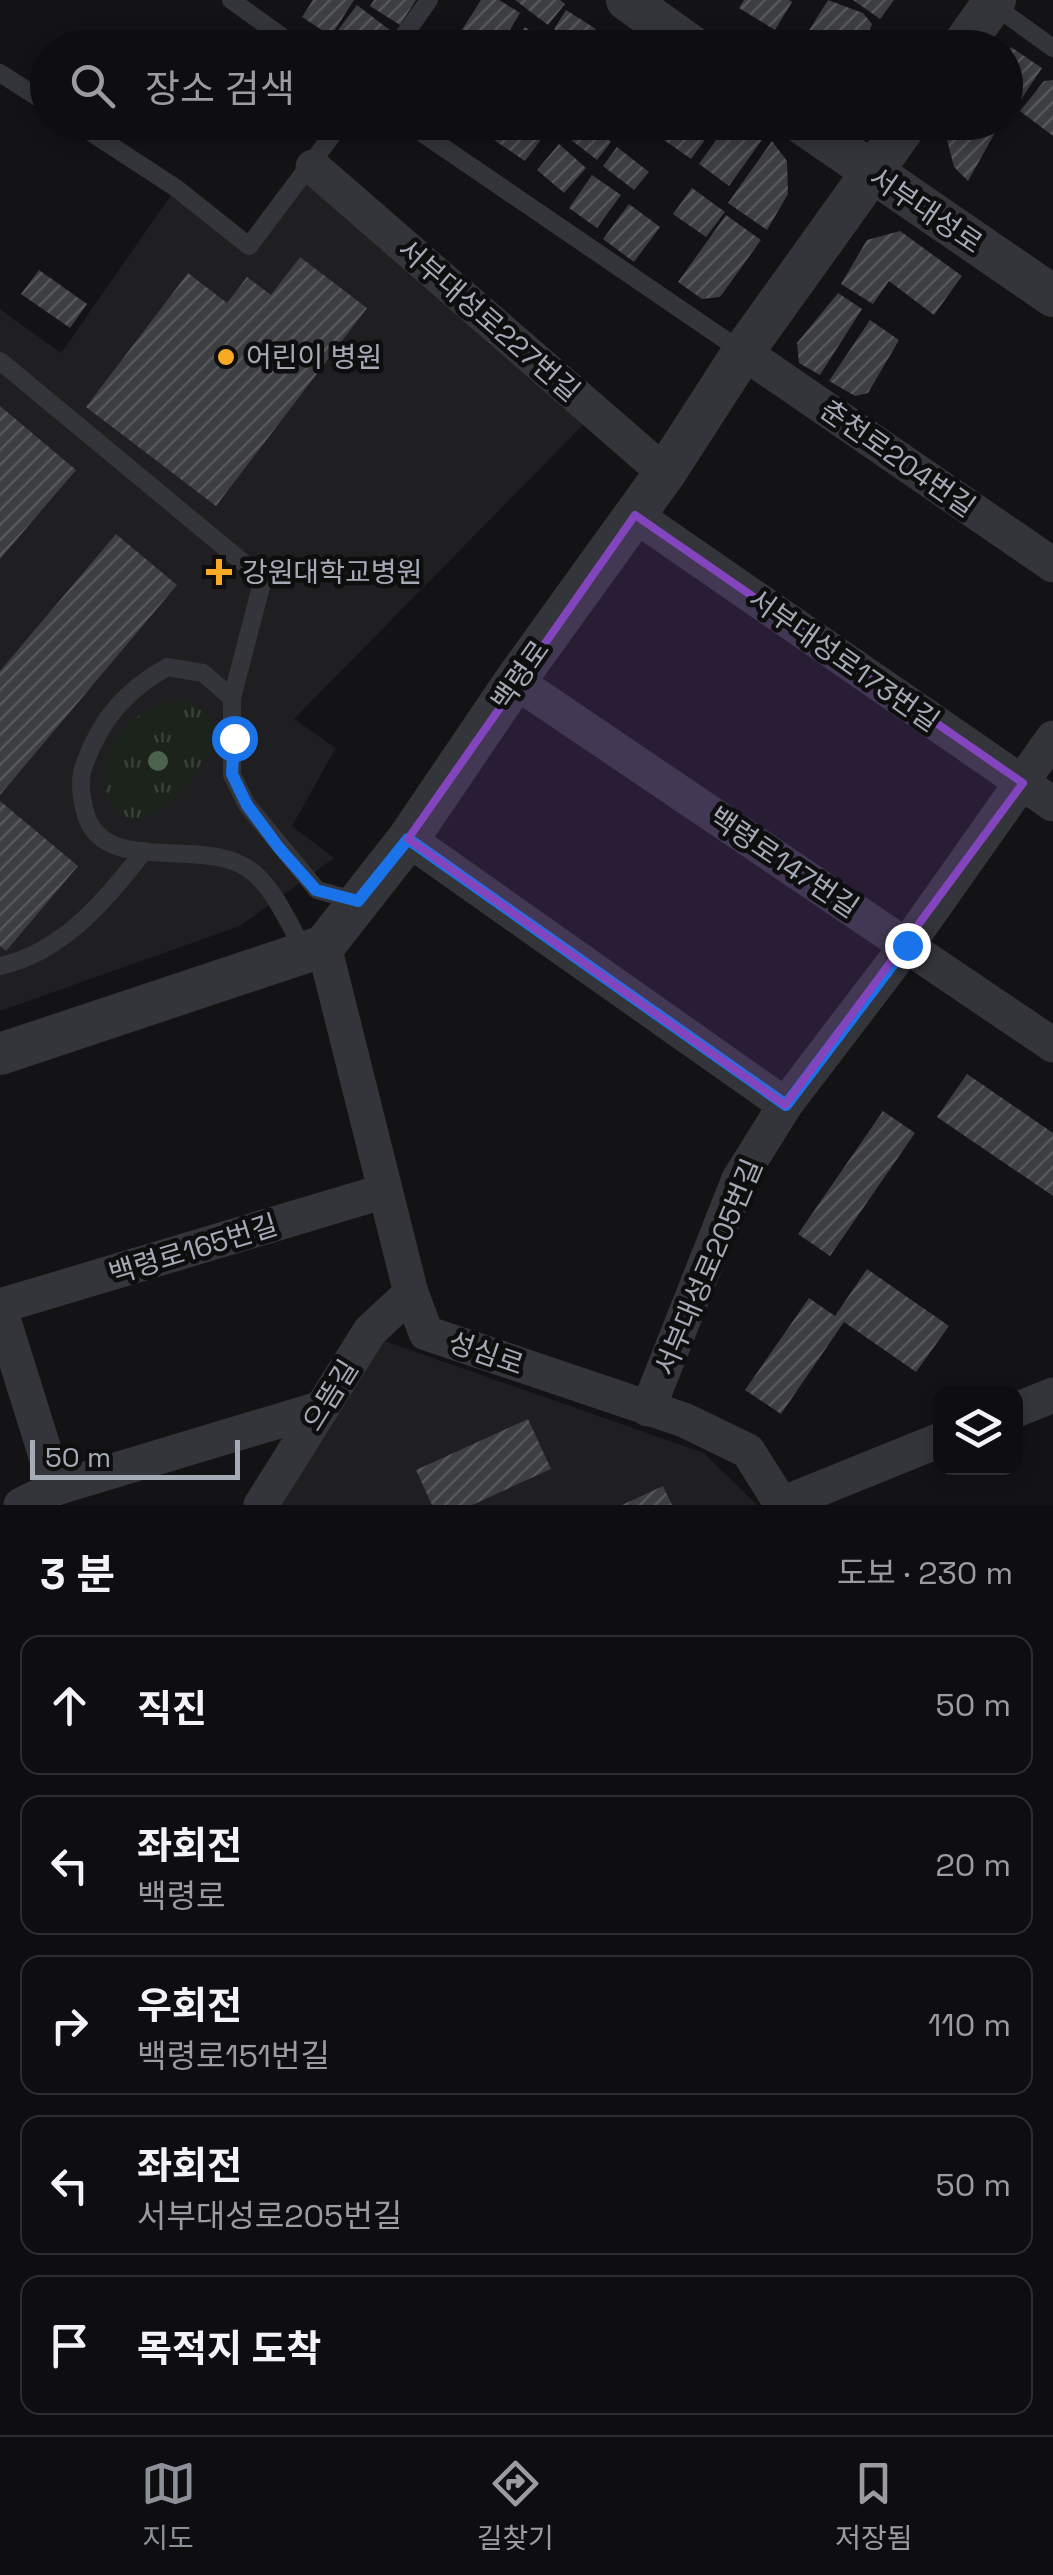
<!DOCTYPE html>
<html lang="ko">
<head>
<meta charset="utf-8">
<style>
	:root { --surface:#0e0e10; --page:#1c1c1e; --text:#f1f3f6; --muted:#9b9c9f; --line:#2e2e30; --accent:#8c9099 }
	body { margin:0; font-family:"Space Grotesk","Noto Sans KR",sans-serif; background:var(--page); color:var(--text) }
	.controls { position:absolute; right:30px; bottom:30px; display:grid; overflow:hidden; border-radius:20px; box-shadow:0 5px 15px #0003 }
	.controls button { width:90px; height:90px; display:grid; place-items:center; padding:0; border:0; border-bottom:2px solid var(--line); background:var(--surface); color:var(--text); font:50px sans-serif }
	.scale { position:absolute; left:30px; bottom:25px; width:210px; box-sizing:border-box; padding-left:10px; border:5px solid #a4aab6; border-top:0; font-size:28px; line-height:35px; white-space:nowrap; color:#a4aab6; -webkit-text-stroke:8px #0e0e0f; paint-order:stroke }
	.stop { position:absolute; width:30px; height:30px; margin:-22px; border:8px solid #1a73e8; border-radius:50%; background:#fff }
	.stop.end { background:#1a73e8; border-color:#fff; box-shadow:0 2px 10px #0008 }
	.list { margin:0; padding:0; list-style:none }
	h2 { display:flex; justify-content:space-between; align-items:center; height:130px; margin:0; padding:0 40px; font-size:42px }
	h2 small { font-size:32px; font-weight:400; color:var(--muted) }
	.list li { display:grid; grid-template-columns:65px 1fr auto; gap:30px; align-items:center; box-sizing:border-box; height:140px; margin:0 20px 20px; padding:0 20px; border:2px solid var(--line); border-radius:20px }
	.list b { display:block; font-size:38px; white-space:nowrap }
	.list p { margin:0; font-size:32px; white-space:nowrap; color:var(--muted) }
	.list em { font-size:32px; font-style:normal; color:var(--muted) }
	.icon { flex:none; width:55px; height:55px; fill:none; stroke:currentColor; stroke-width:2; stroke-linecap:round; stroke-linejoin:round }
	.map { position:relative; flex:none; width:1053px; height:1505px; overflow:hidden }
	.search { position:absolute; background:var(--surface); box-shadow:0 5px 15px #0003; left:30px; right:30px; top:30px; height:110px; display:flex; align-items:center; gap:25px; box-sizing:border-box; padding:0 35px; border-radius:55px; color:var(--muted); font-size:38px }
	.sheet { height:930px; background:var(--surface) }
	nav { display:flex; justify-content:space-around; align-items:center; box-sizing:border-box; height:140px; border-top:2px solid var(--line); background:var(--surface); font-size:28px; color:var(--muted) }
	nav a { display:grid; justify-items:center; gap:5px }
	nav .on { color:var(--accent) }
	.map>svg:first-child { display:block }
</style>
</head>
<body>
<div class="map">
<svg width="1053" height="1505" viewBox="0 0 1053 1505">
	<defs>
		<pattern id="grass-tufts" width="24" height="20" patternUnits="userSpaceOnUse" patternTransform="scale(2.5)"><rect width="24" height="20" fill="#1b231b"/><path d="M3 7l-1-3M5 7V3M7 7l1-3M15 17l-1-3M17 17v-4M19 17l1-3" fill="none" stroke="#39403a"/></pattern>
		<pattern id="building-hatch" width="6" height="6" patternUnits="userSpaceOnUse" patternTransform="scale(2.5)"><rect width="6" height="6" fill="#3d3e42"/><path d="M-1 1l2-2M0 6l6-6M5 7l2-2" fill="none" stroke="#56575b"/></pattern>
	</defs>
	<rect width="100%" height="100%" fill="#131315"/>
	<!-- built -->
	<g fill="#1f1f22">
		<path d="M313,167L583,425L294,719L336,748L292,826L334,858L240,926L0,1011V309L61,353L176,188L249,245Z"/>
		<path d="M379,1339L704,1453L757,1505H277Z"/>
	</g>
	<!-- grass -->
	<path fill="url(#grass-tufts)" d="M181,699L204,710L218,728C214,753 199,768 184,787C104,885 56,724 181,699Z"/>
	<!-- building -->
	<g fill="url(#building-hatch)">
		<path d="M313,0H354L331,36L302,17Z"/>
		<path d="M374,0H416L400,25L370,6Z"/>
		<path d="M481,0H499L520,13L499,48H476L458,36Z"/>
		<path d="M515,0H560L565,4L548,25Z"/>
		<path d="M744,0H789L792,2L775,30L739,8Z"/>
		<path d="M828,0L863,13L872,24L868,34L848,38L838,32L828,48H798Z"/>
		<path d="M853,0H894L880,19Z"/>
		<path d="M357,5L395,34L385,48H336L329,42Z"/>
		<path d="M566,10L596,29L584,48L554,29Z"/>
		<path d="M525,27L553,48H510Z"/>
		<path d="M1011,47L1042,68L1016,107L1006,100V55Z"/>
		<path d="M1053,80V136L1020,111L1044,81Z"/>
		<path d="M502,122H522L543,137L525,161L491,138Z"/>
		<path d="M576,122H587L611,142L597,160L566,136Z"/>
		<path d="M676,122H718L691,159L664,140Z"/>
		<path d="M729,122H744L764,137L729,186L699,164Z"/>
		<path d="M951,122H1001L968,181L954,167L945,132Z"/>
		<path d="M772,141L787,161L788,194L767,230L728,203Z"/>
		<path d="M559,144L586,168L564,193L537,170Z"/>
		<path d="M617,147L649,172L634,190L603,166Z"/>
		<path d="M592,175L621,195L597,228L569,208Z"/>
		<path d="M692,188L725,212L706,237L673,214Z"/>
		<path d="M629,204L660,227L634,262L603,239Z"/>
		<path d="M726,215L761,240L720,297L702,299L678,282Z"/>
		<path d="M900,231L962,276L934,315L889,281L873,304L841,284L867,240Z"/>
		<path d="M300,257L367,308L216,506L86,407L188,273L227,303L247,277L271,295Z"/>
		<path d="M39,270L87,304L70,328L21,294Z"/>
		<path d="M838,293L862,309L820,375L799,363L797,343Z"/>
		<path d="M870,320L899,340L868,393L855,396L829,381Z"/>
		<path d="M0,406L76,470L0,559Z"/>
		<path d="M116,534L177,585L0,795V671Z"/>
		<path d="M0,801L78,866L6,951L0,946Z"/>
		<path d="M967,1074L1053,1133V1196L937,1117Z"/>
		<path d="M883,1111L915,1133L830,1256L798,1234Z"/>
		<path d="M867,1269L949,1326L916,1372L844,1322L781,1414L745,1390L809,1298L835,1316Z"/>
		<path d="M528,1419L551,1469L472,1505H432L416,1470Z"/>
		<path d="M663,1486L672,1505H622Z"/>
	</g>
	<g fill="none" stroke-linecap="round" stroke-linejoin="round">
		<!-- service -->
		<g stroke="#34353a" stroke-width="18">
			<path d="M231,0L298,48"/>
			<path d="M992,4L1053,48"/>
			<path d="M395,48L429,0"/>
			<path d="M0,73L48,104"/>
			<path d="M75,122L176,188L249,246L342,122"/>
			<path d="M406,122L743,352"/>
			<path d="M0,361L263,579L232,698"/>
			<path d="M305,951C290,927 276,892 255,874C209,832 106,879 86,815C81,798 78,779 85,763C101,718 127,690 167,667L203,673L232,698V775L247,805L317,890L357,901"/>
			<path d="M0,966C62,953 107,899 144,851"/>
		</g>
		<!-- minor -->
		<g stroke="#34353a" stroke-width="35">
			<path d="M313,167L665,473"/>
			<path d="M743,352L1053,565"/>
			<path d="M635,515L1053,804"/>
			<path d="M515,681L1053,1045"/>
			<path d="M408,839L785,1105"/>
			<path d="M324,946L411,1293L426,1333L684,1420L748,1451L782,1505"/>
			<path d="M0,1306L385,1191"/>
			<path d="M0,1309L56,1488"/>
			<path d="M648,1409L739,1179L785,1105L907,945L1053,738"/>
			<path d="M1016,1410L1053,1395"/>
			<path d="M782,1504L940,1440"/>
			<path d="M21,1505L56,1488L322,1408"/>
			<path d="M261,1505L370,1331L411,1293"/>
		</g>
		<!-- tertiary -->
		<g stroke="#34353a" stroke-width="42">
			<path d="M627,0L694,48"/>
			<path d="M961,48L995,0"/>
			<path d="M800,122L1053,296"/>
			<path d="M0,1054L324,946L408,839L515,681L665,473L743,352L908,122"/>
		</g>
	</g>
	<!-- trees -->
	<circle fill="#4b624d" cx="158" cy="761" r="10"/>
	<g fill="none" stroke-linecap="round" stroke-linejoin="round">
		<!-- route -->
		<path stroke="#1a73e8" stroke-width="12" d="M234,738L232,774L247,805L279,848L316,890L358,901L408,839L786,1105L907,945"/>
	</g>
	<!-- marked area -->
	<path fill="#8345bd" fill-opacity="0.2" stroke="#8345bd" stroke-width="8" stroke-linejoin="round" d="M635,515L1023,783L785,1105L408,839Z"/>
	<!-- markers -->
	<g fill="#faa925" stroke="#0e0e0f" stroke-width="4">
		<circle cx="226" cy="357" r="10"/>
		<path d="M214 557h10v10h10v10h-10v10h-10v-10h-10v-10h10z"/>
	</g>
	<g text-anchor="middle" stroke-width="9" stroke-linejoin="round" paint-order="stroke">
		<!-- street labels -->
		<g font-size="28" fill="#a4aab6" stroke="#0e0e0f">
			<text transform="translate(926 210) rotate(34)" y="10">서부대성로</text>
			<text transform="translate(489 320) rotate(41)" y="10">서부대성로227번길</text>
			<text transform="translate(898 458) rotate(35)" y="10">춘천로204번길</text>
			<text transform="translate(844 660) rotate(35)" y="10">서부대성로173번길</text>
			<text transform="translate(520 675) rotate(-55)" y="10">백령로</text>
			<text transform="translate(784 862) rotate(34)" y="10">백령로147번길</text>
			<text transform="translate(193 1249) rotate(-17)" y="10">백령로165번길</text>
			<text transform="translate(708 1267) rotate(-67)" y="10">서부대성로205번길</text>
			<text transform="translate(486 1353) rotate(19)" y="10">성심로</text>
			<text transform="translate(330 1395) rotate(-58)" y="10">으뜸길</text>
		</g>
		<!-- poi labels -->
		<g font-size="28" fill="#a4aab6" stroke="#0e0e0f" text-anchor="start">
			<text x="246" y="367">어린이 병원</text>
			<text x="242" y="582">강원대학교병원</text>
		</g>
	</g>
</svg>
<div class="controls">
<button><svg class="icon" aria-label="layers" viewBox="0 0 24 24"><path d="M12 4l9 5-9 5-9-5zM3 14l9 5 9-5"/></svg></button>
</div>
<div class="scale">50 m</div>
<div class="stop" style="left:234px;top:738px"></div>
<div class="stop end" style="left:907px;top:945px"></div>
<div class="search"><svg class="icon" aria-label="search" viewBox="0 0 24 24"><circle cx="10" cy="10" r="6"/><path d="M15 15l6 6"/></svg>장소 검색</div>
</div>
<section class="sheet">
<h2>3 분<small>도보 · 230 m</small></h2>
<ul class="list">
<li><svg class="icon" aria-label="ahead" viewBox="0 0 24 24"><path d="M12 20V5M6 11l6-6 6 6"/></svg><div><b>직진</b></div><em>50 m</em></li>
<li><svg class="icon" aria-label="left" viewBox="0 0 24 24"><path d="M17 20v-9H6M10 6l-5 5 5 5"/></svg><div><b>좌회전</b><p>백령로</p></div><em>20 m</em></li>
<li><svg class="icon" aria-label="right" viewBox="0 0 24 24"><path d="M7 20v-9h11M14 6l5 5-5 5"/></svg><div><b>우회전</b><p>백령로151번길</p></div><em>110 m</em></li>
<li><svg class="icon" aria-label="left" viewBox="0 0 24 24"><path d="M17 20v-9H6M10 6l-5 5 5 5"/></svg><div><b>좌회전</b><p>서부대성로205번길</p></div><em>50 m</em></li>
<li><svg class="icon" aria-label="arrive" viewBox="0 0 24 24"><path d="M6 21V4h12l-3 4 3 4H6"/></svg><div><b>목적지 도착</b></div></li>
</ul>
</section>
<nav>
<a class="on"><svg class="icon" aria-label="map" viewBox="0 0 24 24"><path d="M3 6l6-2 6 2 6-2v14l-6 2-6-2-6 2zM9 4v14M15 6v14"/></svg>지도</a>
<a><svg class="icon" aria-label="directions" viewBox="0 0 24 24"><path d="M12 3l9 9-9 9-9-9zM9 14v-3h6M13 9l2 2-2 2"/></svg>길찾기</a>
<a><svg class="icon" aria-label="saved" viewBox="0 0 24 24"><path d="M7 4h10v16l-5-4-5 4z"/></svg>저장됨</a>
</nav>
</body>
</html>
